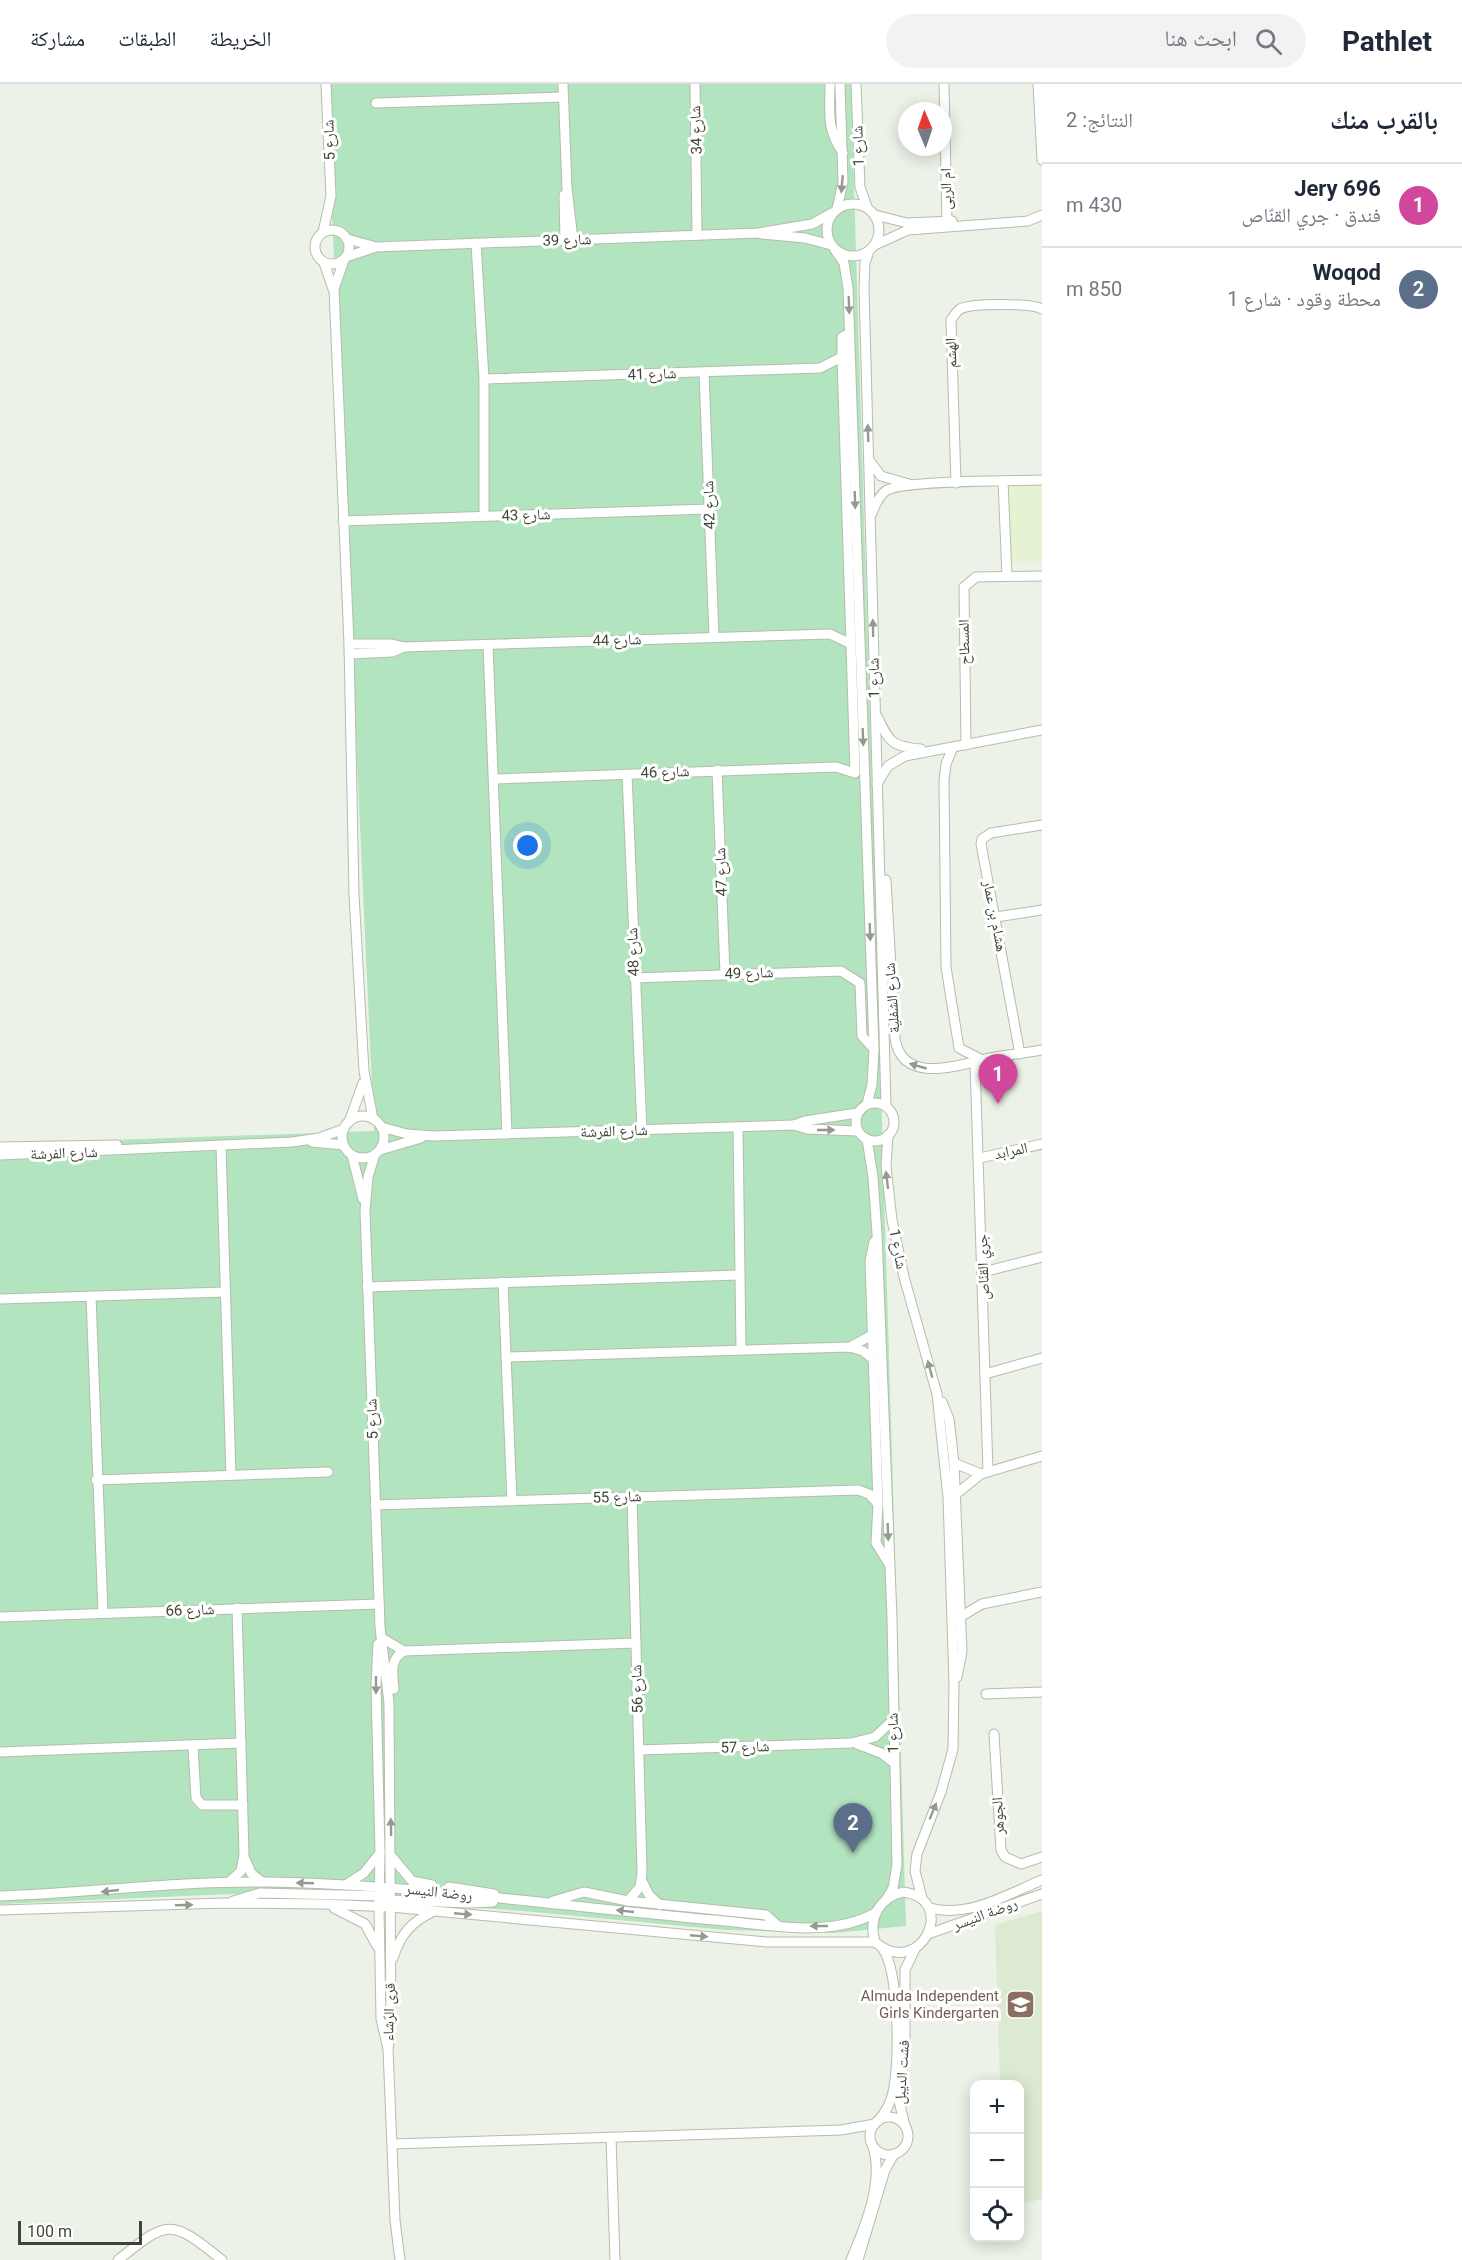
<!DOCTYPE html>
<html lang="ar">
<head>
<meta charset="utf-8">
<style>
	:root { --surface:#fff; --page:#f2f2f3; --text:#1f2937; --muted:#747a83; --line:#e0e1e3; --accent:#db2777 }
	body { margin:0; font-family:Roboto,"Noto Naskh Arabic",sans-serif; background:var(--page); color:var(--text); direction:rtl }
	.controls { position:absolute; right:18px; bottom:18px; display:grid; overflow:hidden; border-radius:12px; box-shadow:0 3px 15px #0003 }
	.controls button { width:54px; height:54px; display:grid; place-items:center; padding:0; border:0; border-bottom:2px solid var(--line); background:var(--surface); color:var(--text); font:30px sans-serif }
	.compass { position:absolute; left:898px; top:18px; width:54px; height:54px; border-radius:50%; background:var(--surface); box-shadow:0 3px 15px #0003; rotate:358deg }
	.scale { position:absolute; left:18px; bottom:15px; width:124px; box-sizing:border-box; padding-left:6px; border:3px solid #3f4536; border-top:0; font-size:16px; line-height:21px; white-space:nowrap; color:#3f4536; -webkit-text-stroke:4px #fff; paint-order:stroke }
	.you { position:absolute; left:528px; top:762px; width:21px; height:21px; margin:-15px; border:4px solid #fff; border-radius:50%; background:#1a73e8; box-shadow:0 0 0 9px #1a73e833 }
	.badge { display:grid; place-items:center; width:39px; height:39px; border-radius:50%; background:var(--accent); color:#fff; font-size:20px; font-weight:700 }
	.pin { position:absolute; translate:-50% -50px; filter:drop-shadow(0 2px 3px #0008) }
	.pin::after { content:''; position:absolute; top:32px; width:21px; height:18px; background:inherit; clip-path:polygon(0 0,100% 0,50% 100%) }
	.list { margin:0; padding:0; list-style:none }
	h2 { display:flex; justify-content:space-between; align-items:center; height:78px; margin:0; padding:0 24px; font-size:26px }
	h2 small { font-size:20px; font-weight:400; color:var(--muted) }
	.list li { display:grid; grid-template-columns:39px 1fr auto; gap:18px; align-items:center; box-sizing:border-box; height:84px; padding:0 24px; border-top:2px solid var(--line) }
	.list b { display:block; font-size:22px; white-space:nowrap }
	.list p { margin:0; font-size:20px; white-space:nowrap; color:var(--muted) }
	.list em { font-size:20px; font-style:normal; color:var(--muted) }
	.icon { flex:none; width:33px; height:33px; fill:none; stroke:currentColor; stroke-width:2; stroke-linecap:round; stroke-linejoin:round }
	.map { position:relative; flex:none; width:1042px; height:2176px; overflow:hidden; direction:ltr }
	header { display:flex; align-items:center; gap:36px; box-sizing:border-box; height:84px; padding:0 30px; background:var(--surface); border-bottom:2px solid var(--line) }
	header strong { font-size:28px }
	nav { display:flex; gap:33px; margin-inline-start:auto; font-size:21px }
	.search { width:420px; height:54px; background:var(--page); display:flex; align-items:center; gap:15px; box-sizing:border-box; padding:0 21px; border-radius:33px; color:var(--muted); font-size:22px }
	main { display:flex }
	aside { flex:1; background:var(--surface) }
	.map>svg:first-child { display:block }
</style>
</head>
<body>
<header>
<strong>Pathlet</strong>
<div class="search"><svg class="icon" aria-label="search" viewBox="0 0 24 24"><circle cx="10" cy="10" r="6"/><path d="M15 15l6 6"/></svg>ابحث هنا</div>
<nav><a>الخريطة</a><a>الطبقات</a><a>مشاركة</a></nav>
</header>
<main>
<aside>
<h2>بالقرب منك<small>النتائج: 2</small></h2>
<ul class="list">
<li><span class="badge" style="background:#d1479c">1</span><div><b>Jery 696</b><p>فندق · جري القنّاص</p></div><em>430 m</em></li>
<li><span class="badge" style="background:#5c6f8a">2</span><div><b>Woqod</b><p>محطة وقود · شارع 1</p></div><em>850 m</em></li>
</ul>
</aside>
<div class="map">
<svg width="1042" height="2176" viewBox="0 0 1042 2176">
	<rect width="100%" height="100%" fill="#ecf2e7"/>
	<!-- commercial -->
	<path fill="#e6f3d3" d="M1042,395V479L1011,478L1006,396Z"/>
	<!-- education -->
	<path fill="#ddead2" d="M1042,1827V2115L1020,2120V2000H1000L995,1841Z"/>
	<!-- green -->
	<path fill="#b2e4bf" d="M326,0H851L906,1842L834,1849L726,1846L523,1827L256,1809L0,1820V1060L374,1047Z"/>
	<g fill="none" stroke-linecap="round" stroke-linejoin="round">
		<defs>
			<g id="minor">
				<path d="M563,0L567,104L573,156"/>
				<path d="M695,0L697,151"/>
				<path d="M830,0C830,28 826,45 843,69"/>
				<path d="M856,0L860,103L867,123"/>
				<path d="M944,0L947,137"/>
				<path d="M1038,0L1042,76"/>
				<path d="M376,19L563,13"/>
				<path d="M564,111L565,156"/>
				<circle cx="853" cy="146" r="26"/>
				<path d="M837,125L843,98L840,0"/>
				<path d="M875,131L907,139L952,137"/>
				<circle cx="332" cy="163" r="17"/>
				<path d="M323,148L331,112L326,0"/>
				<path d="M761,150L805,154L831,161"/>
				<path d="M347,155L373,162"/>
				<path d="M476,159L484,295V432"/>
				<path d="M875,161L908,146L1028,137L1042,131"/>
				<path d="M835,166L844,179L848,204L874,965L872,1001L867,1020"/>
				<path d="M869,167L865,179L864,204L886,1022"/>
				<path d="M346,173L376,163L758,149L812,140L832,129"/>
				<path d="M344,176L334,205L349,560L354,811L364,987L373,1035"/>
				<path d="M324,179L333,205"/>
				<path d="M704,288L714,553"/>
				<path d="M484,295L820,284L842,273"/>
				<path d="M869,376L881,392L909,400"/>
				<path d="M1003,397L1007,492"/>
				<path d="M956,399L951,236C954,232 956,228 960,225C971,219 1031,219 1042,225"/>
				<path d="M872,429C875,421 879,411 887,406C907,396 1014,397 1042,396"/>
				<path d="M343,437L709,425"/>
				<path d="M349,560H392L404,563L830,550L851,560"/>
				<path d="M488,561L507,1050"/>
				<path d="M349,570L392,568L404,563"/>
				<path d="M877,632C889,657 891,663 921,665"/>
				<path d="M966,661L964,503L976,493L1042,492"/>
				<path d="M953,663L946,680L944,697L946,883L959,964L982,976"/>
				<path d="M717,686L725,890"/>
				<path d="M627,690L642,1046"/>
				<path d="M495,695L836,683L855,689L842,273V253L850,249"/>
				<path d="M877,700L888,682L905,672L1042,646"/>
				<path d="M886,796L895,954C901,998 951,984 981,976C1001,971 1022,970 1042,966"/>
				<path d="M996,833L1042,826"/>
				<path d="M634,894L841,887L860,899L862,952L874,965"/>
				<path d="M1020,970L981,760L982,755L991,749L1042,741"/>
				<path d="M975,979L988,1387"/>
				<circle cx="875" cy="1038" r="19"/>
				<circle cx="363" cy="1053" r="21"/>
				<path d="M349,1038L363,999"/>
				<path d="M794,1041L805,1037L857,1029"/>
				<path d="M381,1043L407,1050L434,1052L794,1041L807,1045L858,1047"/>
				<path d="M738,1043L741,1265"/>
				<path d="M888,1051L886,1082L892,1136L904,1193L937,1310L948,1413L954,1600L953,1665L941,1708L917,1770L915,1787L922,1814"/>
				<path d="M867,1055L873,1093L877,1150L892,1534L897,1781L893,1804L886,1816"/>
				<path d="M312,1058L343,1061"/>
				<path d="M221,1062L231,1391"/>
				<path d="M0,1063L117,1061"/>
				<path d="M380,1066L421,1054"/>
				<path d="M375,1070L368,1093L365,1127L380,1543L389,1619L391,1941L388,1965L395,2136L400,2176"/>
				<path d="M0,1071L292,1058L319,1054L344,1045"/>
				<path d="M352,1071L363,1115"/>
				<path d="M980,1074L1042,1060"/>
				<path d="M874,1158L870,1177L878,1420L876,1459L889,1480"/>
				<path d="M983,1188L1042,1173"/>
				<path d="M503,1198L512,1417"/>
				<path d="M367,1203L739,1191"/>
				<path d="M91,1212L103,1529"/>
				<path d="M0,1215L225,1208"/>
				<path d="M850,1263L872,1251"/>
				<path d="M506,1273L850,1263L863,1267L873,1275"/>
				<path d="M985,1290L1042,1274"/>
				<path d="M942,1318L949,1335L954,1379L962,1568L957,1593"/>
				<path d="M954,1379L981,1390"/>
				<path d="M96,1396L328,1388"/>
				<path d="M955,1411L981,1390L1042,1372"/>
				<path d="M375,1421L858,1406L869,1410L878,1420"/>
				<path d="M0,1533L379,1520"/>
				<path d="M960,1533L982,1520L1042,1508"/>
				<path d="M382,1554L404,1567L636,1559"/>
				<path d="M378,1560L376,1601L380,1769L379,1823L381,1935L388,1965"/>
				<path d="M394,1605C393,1591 389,1575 404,1567"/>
				<path d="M986,1610L1042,1608"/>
				<path d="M994,1650L1001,1766L1005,1773L1021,1780L1042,1773"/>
				<path d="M857,1660L881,1669L894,1679"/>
				<path d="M193,1662L196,1714L202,1721H243"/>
				<path d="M639,1666L851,1659L875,1653L893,1636"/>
				<path d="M0,1668L241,1659"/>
				<path d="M392,1773L412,1797L432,1801"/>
				<path d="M245,1775L251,1789L262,1798"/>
				<path d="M642,1797L649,1811L660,1821"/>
				<path d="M229,1798L241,1787L244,1770L237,1524"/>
				<path d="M347,1800L364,1789L380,1769"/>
				<path d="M449,1803L494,1810"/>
				<path d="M903,1808C960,1815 920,1897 875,1858C868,1834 879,1814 903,1808Z"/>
				<path d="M0,1812C88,1809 175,1797 263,1798C414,1800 564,1823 714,1836C765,1840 829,1855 875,1829"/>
				<path d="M387,1816L470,1819L493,1818"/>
				<path d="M233,1817L260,1809L383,1812"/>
				<path d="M553,1817L584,1808L628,1817L766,1831L777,1841"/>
				<path d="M628,1817L640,1803L642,1788L632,1412"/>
				<path d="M334,1824L365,1840L377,1862"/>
				<path d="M930,1824C969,1834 1006,1811 1042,1796"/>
				<path d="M0,1826L225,1819L323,1820L391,1823L767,1858H875"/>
				<path d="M928,1850L1042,1810"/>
				<path d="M393,1874C401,1850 410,1839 432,1828"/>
				<circle cx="889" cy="2052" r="19"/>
				<path d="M878,2037C886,2028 891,2019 893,2008C900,1978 899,1889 883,1865"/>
				<path d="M905,2042L899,2017L905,1955V1886L915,1865"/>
				<path d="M611,2053L615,2176"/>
				<path d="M393,2060L841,2046L875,2040"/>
				<path d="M118,2176C168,2136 170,2134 222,2176"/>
				<path d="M851,2176C865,2143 884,2098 873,2063"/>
				<path d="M858,2176L885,2086L894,2070"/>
			</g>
		</defs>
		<!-- minor casing -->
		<use href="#minor" stroke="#b5bdaa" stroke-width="11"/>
		<!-- minor -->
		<use href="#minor" stroke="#fff" stroke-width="9"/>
	</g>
	<!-- one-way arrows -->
	<defs><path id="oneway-solid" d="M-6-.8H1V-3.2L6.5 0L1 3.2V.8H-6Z" transform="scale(1.5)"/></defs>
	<g fill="#959990">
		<use href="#oneway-solid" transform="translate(842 100) rotate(95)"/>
		<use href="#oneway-solid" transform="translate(849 221) rotate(88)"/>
		<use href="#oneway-solid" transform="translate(868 349) rotate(-92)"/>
		<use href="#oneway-solid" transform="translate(855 416) rotate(88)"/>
		<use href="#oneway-solid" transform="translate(873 544) rotate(-91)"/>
		<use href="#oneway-solid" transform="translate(863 653) rotate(88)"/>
		<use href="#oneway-solid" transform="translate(870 848) rotate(88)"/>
		<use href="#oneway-solid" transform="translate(918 982) rotate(-164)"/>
		<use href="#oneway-solid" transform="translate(826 1046)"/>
		<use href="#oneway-solid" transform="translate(887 1096) rotate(-97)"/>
		<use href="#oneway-solid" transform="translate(930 1285) rotate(-105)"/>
		<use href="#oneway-solid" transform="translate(888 1448) rotate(88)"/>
		<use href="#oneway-solid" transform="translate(376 1601) rotate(90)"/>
		<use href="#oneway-solid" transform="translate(933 1727) rotate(-68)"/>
		<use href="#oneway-solid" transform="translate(391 1743) rotate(-91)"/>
		<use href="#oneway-solid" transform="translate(305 1799) rotate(-178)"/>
		<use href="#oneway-solid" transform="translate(110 1807) rotate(174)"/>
		<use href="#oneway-solid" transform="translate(184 1821) rotate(-2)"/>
		<use href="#oneway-solid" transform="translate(625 1827) rotate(-174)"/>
		<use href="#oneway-solid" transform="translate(463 1830) rotate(5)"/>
		<use href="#oneway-solid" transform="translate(819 1842) rotate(180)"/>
		<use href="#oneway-solid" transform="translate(699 1852) rotate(5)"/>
	</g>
	<!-- icons -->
	<defs>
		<symbol id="school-square" viewBox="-11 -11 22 22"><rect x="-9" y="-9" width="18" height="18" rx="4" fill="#8d6e63" stroke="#fff"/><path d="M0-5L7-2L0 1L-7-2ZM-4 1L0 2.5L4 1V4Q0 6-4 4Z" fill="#fff"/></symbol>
	</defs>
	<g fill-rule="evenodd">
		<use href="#school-square" x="1004" y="1904" width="33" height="33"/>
	</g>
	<g text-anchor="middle" stroke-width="6" stroke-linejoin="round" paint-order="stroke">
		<!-- street labels -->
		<g font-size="15" fill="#3f4536" stroke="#fff">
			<text transform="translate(696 46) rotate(-92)" y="5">شارع 34</text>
			<text transform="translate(329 56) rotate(-92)" y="5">شارع 5</text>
			<text transform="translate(858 62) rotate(-92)" y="5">شارع 1</text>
			<text transform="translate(946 105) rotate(-91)" y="5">ام الربى</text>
			<text transform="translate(567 156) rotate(-2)" y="5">شارع 39</text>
			<text transform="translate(951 269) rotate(-92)" y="5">الهشم</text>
			<text transform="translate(652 290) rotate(-2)" y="5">شارع 41</text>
			<text transform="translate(709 421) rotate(-92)" y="5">شارع 42</text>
			<text transform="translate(526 431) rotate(-2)" y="5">شارع 43</text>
			<text transform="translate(617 556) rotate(-2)" y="5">شارع 44</text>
			<text transform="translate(964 558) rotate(-91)" y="5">المسطاح</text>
			<text transform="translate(874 594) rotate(-91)" y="5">شارع 1</text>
			<text transform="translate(665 688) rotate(-2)" y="5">شارع 46</text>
			<text transform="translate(721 788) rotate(-92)" y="5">شارع 47</text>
			<text transform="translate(995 832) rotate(79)" y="5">هشام بن عمار</text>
			<text transform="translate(633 868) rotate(-92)" y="5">شارع 48</text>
			<text transform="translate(749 889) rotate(-2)" y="5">شارع 49</text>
			<text transform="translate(892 914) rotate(-94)" y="5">شارع الشفلية</text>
			<text transform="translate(614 1047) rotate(-2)" y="5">شارع الفرشة</text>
			<text transform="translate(1011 1067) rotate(-12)" y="5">المرابد</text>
			<text transform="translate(64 1069) rotate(-2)" y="5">شارع الفرشة</text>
			<text transform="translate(898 1165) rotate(79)" y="5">شارع 1</text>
			<text transform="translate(983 1183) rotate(-92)" y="5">جري القنّاص</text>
			<text transform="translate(372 1335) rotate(-92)" y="5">شارع 5</text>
			<text transform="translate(617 1413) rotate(-2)" y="5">شارع 55</text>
			<text transform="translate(190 1526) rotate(-2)" y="5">شارع 66</text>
			<text transform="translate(637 1605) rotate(-92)" y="5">شارع 56</text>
			<text transform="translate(893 1649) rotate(-91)" y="5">شارع 1</text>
			<text transform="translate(745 1663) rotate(-2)" y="5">شارع 57</text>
			<text transform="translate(998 1732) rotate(-93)" y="5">الجوهر</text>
			<text transform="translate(439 1808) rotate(6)" y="5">روضة النيسر</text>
			<text transform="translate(985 1830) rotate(-20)" y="5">روضة النيسر</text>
			<text transform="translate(389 1928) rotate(-88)" y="5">قرى الرّشاء</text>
			<text transform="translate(902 1988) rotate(-86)" y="5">فشت الديبل</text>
		</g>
		<!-- education labels -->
		<g font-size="15" fill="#785e54" stroke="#fff" text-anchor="end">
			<text x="999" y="1917">Almuda Independent<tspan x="999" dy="17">Girls Kindergarten</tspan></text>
		</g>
	</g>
</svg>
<div class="controls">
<button>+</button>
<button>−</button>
<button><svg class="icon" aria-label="locate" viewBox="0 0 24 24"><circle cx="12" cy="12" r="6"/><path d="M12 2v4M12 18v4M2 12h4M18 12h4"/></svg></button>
</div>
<svg class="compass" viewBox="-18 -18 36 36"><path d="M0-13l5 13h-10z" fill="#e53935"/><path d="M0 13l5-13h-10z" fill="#747a83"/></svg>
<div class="scale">100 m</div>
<div class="you"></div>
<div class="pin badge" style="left:998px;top:1020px;background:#d1479c">1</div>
<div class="pin badge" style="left:853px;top:1769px;background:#5c6f8a">2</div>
</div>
</main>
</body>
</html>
